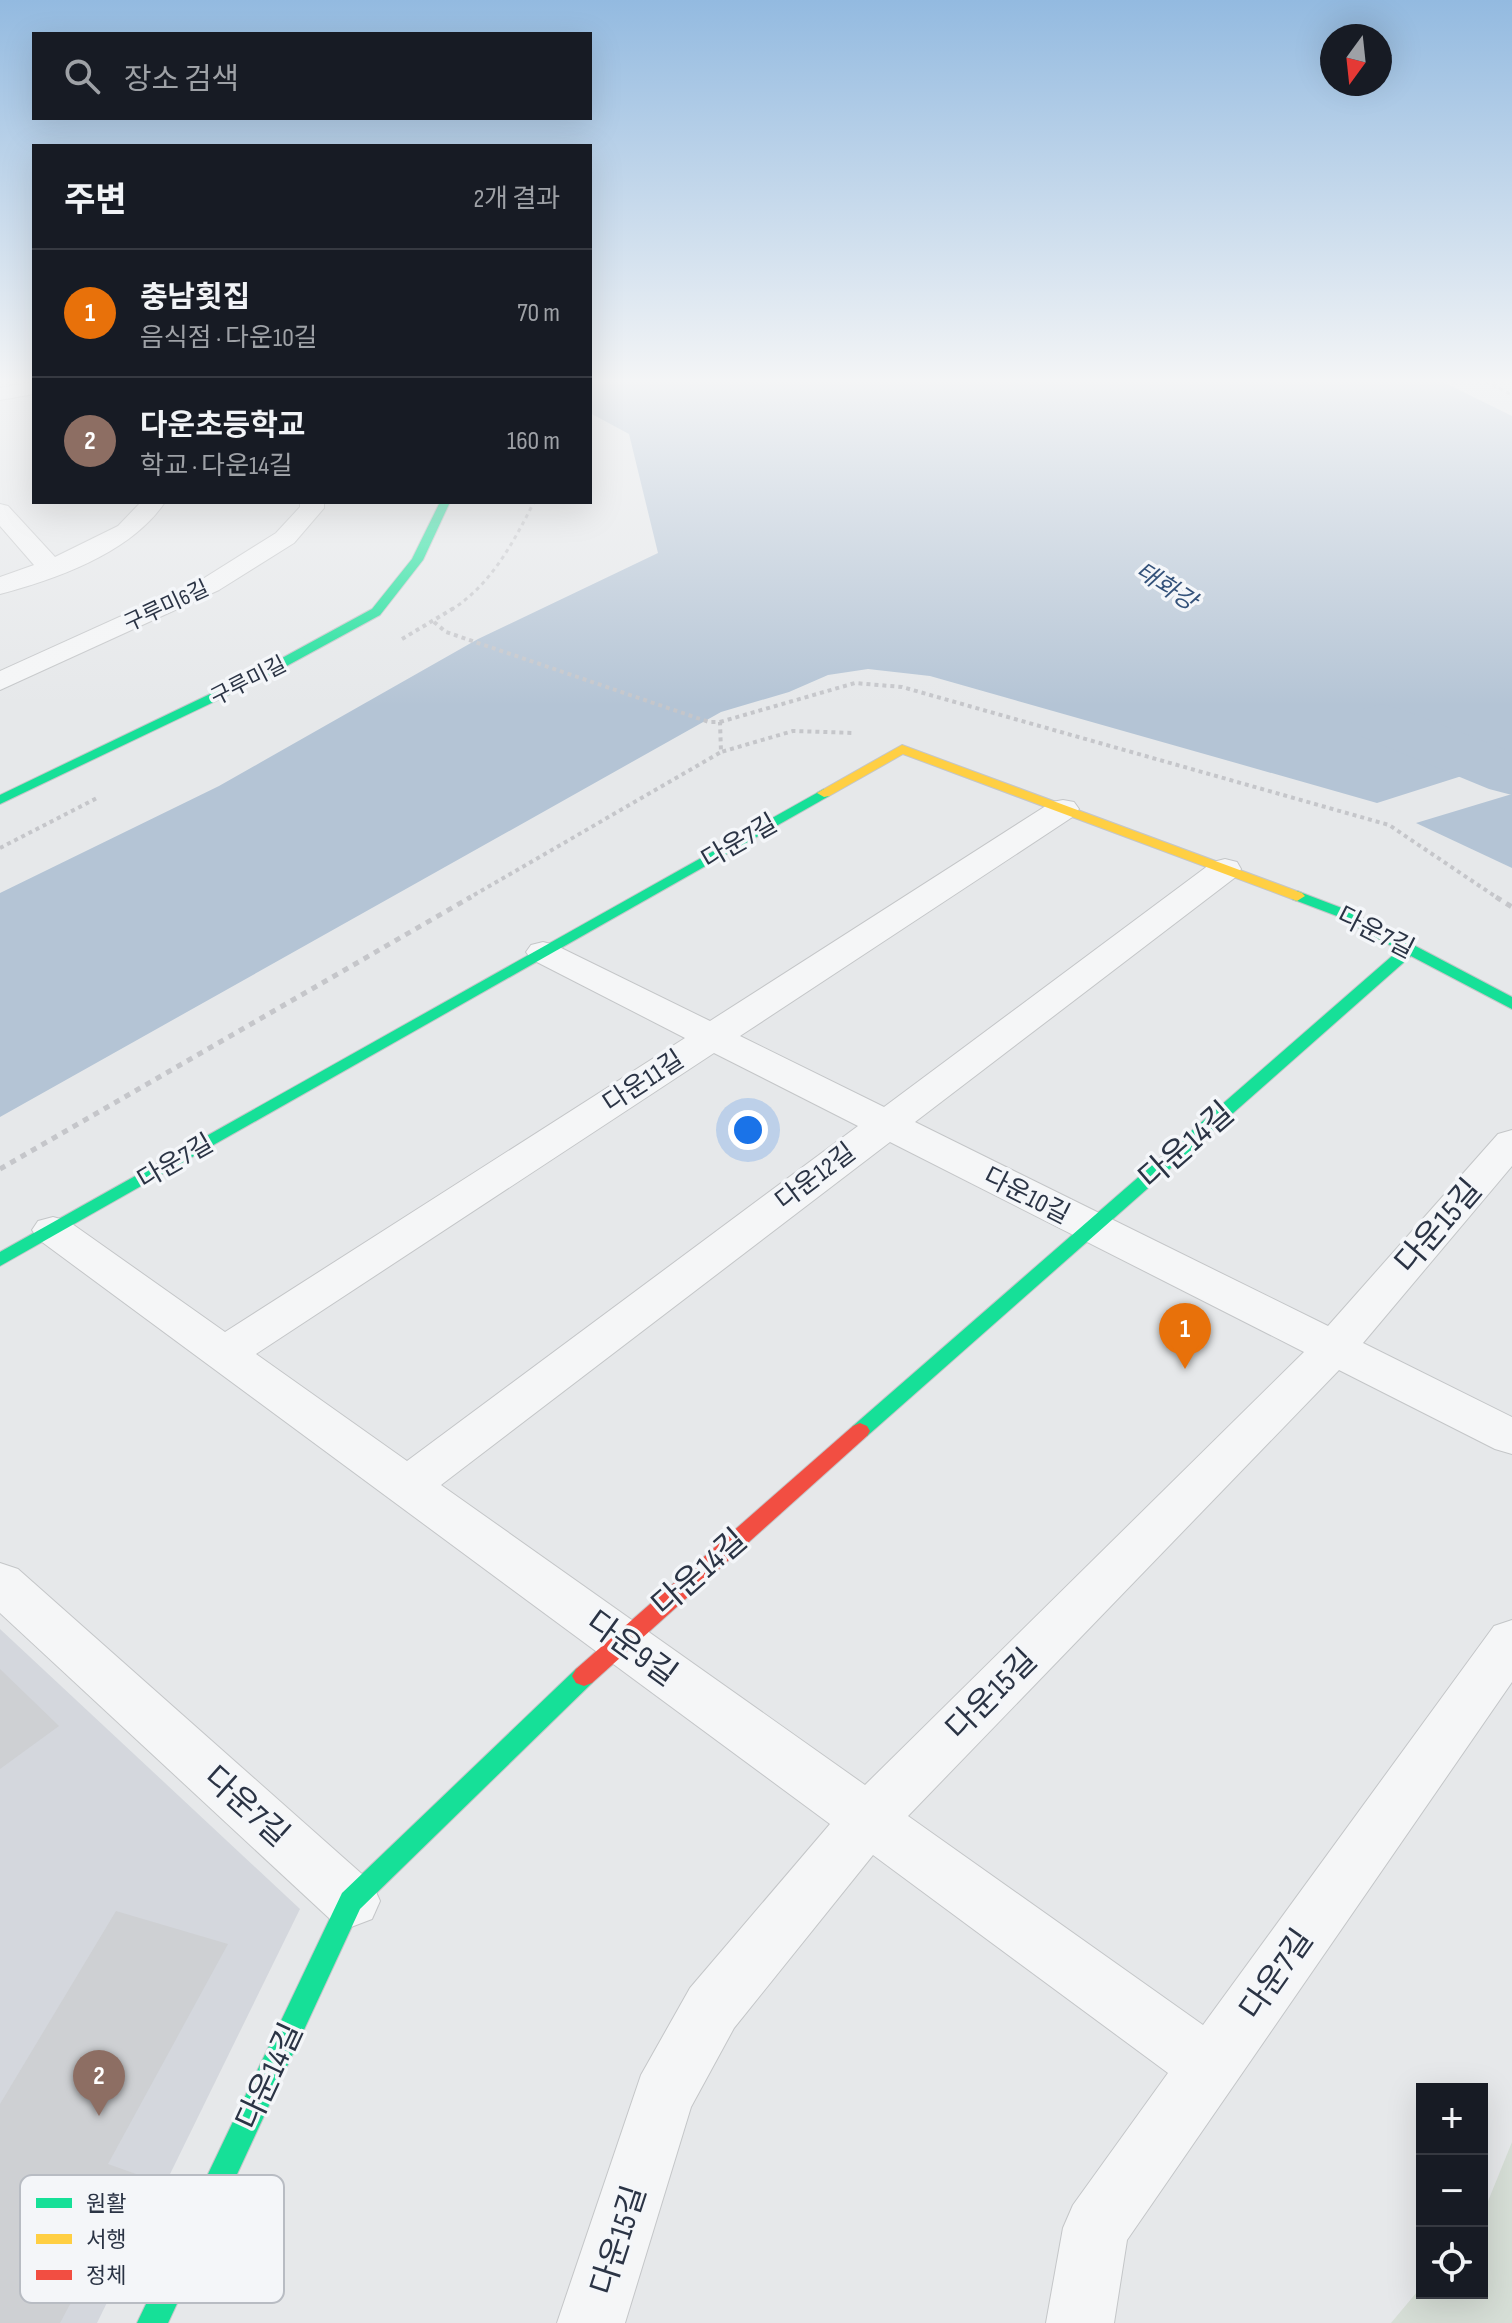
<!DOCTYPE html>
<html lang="ko">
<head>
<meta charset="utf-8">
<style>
	:root { --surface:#171b24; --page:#242831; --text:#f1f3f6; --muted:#9ea1a6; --line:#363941; --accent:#1a73e8 }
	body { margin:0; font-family:"Sofia Sans Condensed","Noto Sans KR",sans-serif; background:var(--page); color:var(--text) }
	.controls { position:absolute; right:24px; bottom:24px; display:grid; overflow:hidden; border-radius:0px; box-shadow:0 8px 32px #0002 }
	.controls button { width:72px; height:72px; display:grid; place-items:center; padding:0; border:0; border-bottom:2px solid var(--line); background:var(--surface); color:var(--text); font:40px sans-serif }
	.compass { position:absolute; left:1320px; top:24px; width:72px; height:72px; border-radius:50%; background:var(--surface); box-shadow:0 8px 32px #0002; rotate:195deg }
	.you { position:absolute; left:748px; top:1130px; width:28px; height:28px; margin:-20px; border:6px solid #fff; border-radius:50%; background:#1a73e8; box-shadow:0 0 0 12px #1a73e833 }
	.badge { display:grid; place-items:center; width:52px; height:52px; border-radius:50%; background:var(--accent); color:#fff; font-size:26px; font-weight:700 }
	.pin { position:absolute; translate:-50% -66px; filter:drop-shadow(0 2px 4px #0008) }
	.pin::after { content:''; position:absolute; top:42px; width:28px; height:24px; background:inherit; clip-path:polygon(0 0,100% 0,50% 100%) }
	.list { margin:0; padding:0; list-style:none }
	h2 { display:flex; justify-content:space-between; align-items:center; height:104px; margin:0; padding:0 32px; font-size:34px }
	h2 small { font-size:26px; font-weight:400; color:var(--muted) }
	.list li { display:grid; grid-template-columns:52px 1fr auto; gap:24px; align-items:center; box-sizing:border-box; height:128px; padding:0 32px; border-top:2px solid var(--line) }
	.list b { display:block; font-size:30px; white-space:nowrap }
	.list p { margin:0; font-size:26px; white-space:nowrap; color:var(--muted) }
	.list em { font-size:26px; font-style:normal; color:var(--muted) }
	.icon { flex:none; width:44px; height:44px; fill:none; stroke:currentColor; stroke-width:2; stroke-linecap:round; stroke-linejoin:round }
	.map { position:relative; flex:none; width:1512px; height:2323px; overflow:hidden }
	.search { position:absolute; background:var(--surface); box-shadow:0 8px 32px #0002; left:32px; top:32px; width:560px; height:88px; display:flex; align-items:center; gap:20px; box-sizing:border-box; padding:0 28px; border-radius:0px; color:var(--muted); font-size:30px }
	.panel { position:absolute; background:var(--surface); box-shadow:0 8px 32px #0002; left:32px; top:144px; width:560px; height:360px; border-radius:0px }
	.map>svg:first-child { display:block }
</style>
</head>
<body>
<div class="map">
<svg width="1512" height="2323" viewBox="0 0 1512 2323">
	<rect width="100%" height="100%" fill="#e6e8ea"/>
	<!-- built -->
	<path fill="#d4d7dd" d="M0,1629L300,1909L97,2323H0Z"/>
	<!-- green -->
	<path fill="#d6ded6" d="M1512,2142V2323H1391L1422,2286V2293H1482V2216Z"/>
	<!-- water -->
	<g fill="#b4c4d5">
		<path d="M590,381H1441L1512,416V760L1377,803L930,676L868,669L828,675L789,692L721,712L0,1117V893L219,786L478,639L658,553L629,434L590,413Z"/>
		<path d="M1512,794V868L1416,823Z"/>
	</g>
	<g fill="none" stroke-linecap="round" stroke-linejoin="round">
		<!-- river -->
		<path fill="#b4c4d5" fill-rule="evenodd" d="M1382,704L1404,710L1512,752V795L1489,789L1360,736L1351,723L1360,710Z"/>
	</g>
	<!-- building -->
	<g fill="#ced0d3">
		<path d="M0,1669L59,1726L0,1769Z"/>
		<path d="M116,1911L228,1944L108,2164L139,2175L60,2323H0V2104Z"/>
	</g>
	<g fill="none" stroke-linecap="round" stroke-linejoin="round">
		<defs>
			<g id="street">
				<path d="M34,382V394L0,400V388Z"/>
				<path d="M141,502H165C132,552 57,579 0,594V577L34,565L0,526V504L8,506L55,557L118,526Z"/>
				<path d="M300,502H324V508L294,543L219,590L0,690V671L201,580L276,533L300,507Z"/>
				<path d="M1063,800L1074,802L1079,809L1074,816L740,1036L884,1107L1213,862L1225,859L1237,862L1241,869L1237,876L915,1122L1328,1326L1498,1134L1512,1130V1166L1363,1343L1512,1417V1454L1495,1449L1339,1370L908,1816L1203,2025L1494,1626L1512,1620V1682L1127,2240L1114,2323H1046L1063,2228L1073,2205L1168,2073L873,1855L734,2028L691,2107L625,2323H557L641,2075L690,1988L830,1824L38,1239L32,1230L38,1221L53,1217L68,1221L225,1332L685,1038L531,959L526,952L531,945L543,942L555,945L710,1021L1052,802ZM714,1053L858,1126L407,1461L256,1354ZM890,1142L1304,1352L865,1785L441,1485Z"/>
				<path d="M0,1563L18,1569L372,1883L380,1901L372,1919L351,1927L330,1919L0,1613Z"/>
			</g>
			<g id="fast">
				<path d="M440,502H450L423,560L380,615L270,675L0,804V795L262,669L372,609L412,559Z"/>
				<path d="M824,789L829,790V796L0,1266V1252Z"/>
				<path d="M1297,891L1347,910L1512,997V1009L1411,956L867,1436H853L850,1431L853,1426L1399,950L1337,916L1292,899V893Z"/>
				<path d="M584,1666L592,1669L596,1676L592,1683L360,1909L168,2323H137L342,1893L576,1669Z"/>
			</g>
			<path id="slow" d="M902,745L1302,893L1305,896L1297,901L1292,899L903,754L829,796L824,797L817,793Z"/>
			<path id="jam" d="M860,1423L867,1426L870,1431L867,1436L592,1683L584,1686L576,1683L572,1676L576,1669L853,1426Z"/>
		</defs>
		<!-- street casing -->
		<use href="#street" stroke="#c4c6c8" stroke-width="2"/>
		<!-- fast casing -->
		<use href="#fast" stroke="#c4c6c8" stroke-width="2"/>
		<!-- slow casing -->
		<use href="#slow" stroke="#c4c6c8" stroke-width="2"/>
		<!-- jam casing -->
		<use href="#jam" stroke="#c4c6c8" stroke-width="2"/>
		<!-- path-far2 -->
		<g stroke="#c5c6ca" stroke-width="3" stroke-dasharray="4 4" stroke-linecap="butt">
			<path d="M1485,381L1512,395"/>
			<path d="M451,610C491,585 513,543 534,502"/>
		</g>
		<!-- path-far1 -->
		<g stroke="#c5c6ca" stroke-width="4" stroke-dasharray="4 4" stroke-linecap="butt">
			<path d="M434,622L446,632L709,722H720L721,752L793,731L855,733"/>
			<path d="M402,639L454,608"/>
			<path d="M720,722L855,683L902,687L1389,825L1499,899"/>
			<path d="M0,848L99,797"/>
			<path d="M467,899L721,752"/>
		</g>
		<!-- path -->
		<g stroke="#c5c6ca" stroke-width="5" stroke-dasharray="6 6" stroke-linecap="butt">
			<path d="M1496,897L1512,907"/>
			<path d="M0,1169L471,897"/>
		</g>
		<!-- street -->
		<use href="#street" fill="#f5f6f7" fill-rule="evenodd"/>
		<!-- fast -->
		<use href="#fast" fill="#16e098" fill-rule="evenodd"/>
		<!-- slow -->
		<use href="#slow" fill="#ffcf43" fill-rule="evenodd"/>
		<!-- jam -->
		<use href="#jam" fill="#f24e42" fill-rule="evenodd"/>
	</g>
	<!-- sky -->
	<linearGradient id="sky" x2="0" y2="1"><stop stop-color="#93bae0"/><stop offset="0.54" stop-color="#f4f5f6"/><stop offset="1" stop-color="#f4f5f6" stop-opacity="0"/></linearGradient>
	<rect width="1512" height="706" fill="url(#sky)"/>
	<g text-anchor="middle" stroke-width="7" stroke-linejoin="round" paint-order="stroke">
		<!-- far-street labels -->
		<g font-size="22" fill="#2b3445" stroke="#f4f6f9">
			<text transform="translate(166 605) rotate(-25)" y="8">구루미6길</text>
			<text transform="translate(248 680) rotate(-27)" y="8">구루미길</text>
		</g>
		<!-- far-water labels -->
		<g font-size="24" font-style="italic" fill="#34527a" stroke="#f4f6f9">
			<text transform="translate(1166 586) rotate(33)" y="8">태화강</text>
		</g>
		<!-- street labels -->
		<g font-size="26" fill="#2b3445" stroke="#f4f6f9">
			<text transform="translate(739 841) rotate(-30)" y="9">다운7길</text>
			<text transform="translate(1376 932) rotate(27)" y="9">다운7길</text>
			<text transform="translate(643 1081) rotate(-33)" y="9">다운11길</text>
			<text transform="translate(175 1161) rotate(-30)" y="9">다운7길</text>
			<text transform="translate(815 1176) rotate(-37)" y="9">다운12길</text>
			<text transform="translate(1027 1195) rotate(27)" y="9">다운10길</text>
		</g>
		<!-- near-street labels -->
		<g font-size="32" fill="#2b3445" stroke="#f4f6f9">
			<text transform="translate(1186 1145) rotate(-41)" y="11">다운14길</text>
			<text transform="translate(1438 1226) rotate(-49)" y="11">다운15길</text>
			<text transform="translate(699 1572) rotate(-41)" y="11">다운14길</text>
			<text transform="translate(632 1648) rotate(36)" y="11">다운9길</text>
			<text transform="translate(991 1694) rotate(-45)" y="11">다운15길</text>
			<text transform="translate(247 1806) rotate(42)" y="11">다운7길</text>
			<text transform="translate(1276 1974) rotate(-55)" y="11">다운7길</text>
			<text transform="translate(269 2076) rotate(-65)" y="11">다운14길</text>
			<text transform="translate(618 2240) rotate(-72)" y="11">다운15길</text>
		</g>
	</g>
	<!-- legend -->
	<rect x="20" y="2175" width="264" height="128" rx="12" fill="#f4f6f9" stroke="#b8bcc3" stroke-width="2"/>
	<rect x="36" y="2198" width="36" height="10" fill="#16e098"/>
	<rect x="36" y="2234" width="36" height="10" fill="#ffcf43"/>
	<rect x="36" y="2270" width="36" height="10" fill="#f24e42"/>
	<g font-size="22" fill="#2b3445">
		<text x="86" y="2211">원활</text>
		<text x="86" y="2247">서행</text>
		<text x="86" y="2283">정체</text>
	</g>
</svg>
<div class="controls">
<button>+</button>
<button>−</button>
<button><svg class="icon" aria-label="locate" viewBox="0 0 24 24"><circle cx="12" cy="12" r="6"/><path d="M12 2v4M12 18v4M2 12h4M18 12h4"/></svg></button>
</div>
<svg class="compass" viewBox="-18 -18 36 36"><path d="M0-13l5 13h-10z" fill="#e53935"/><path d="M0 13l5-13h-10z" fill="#9ea1a6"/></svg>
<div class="you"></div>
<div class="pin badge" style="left:1185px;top:1369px;background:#e8710a">1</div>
<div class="pin badge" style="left:99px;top:2116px;background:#8d6e63">2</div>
<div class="search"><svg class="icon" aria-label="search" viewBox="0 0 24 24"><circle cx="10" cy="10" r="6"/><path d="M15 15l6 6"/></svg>장소 검색</div>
<section class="panel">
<h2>주변<small>2개 결과</small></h2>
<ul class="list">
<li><span class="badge" style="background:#e8710a">1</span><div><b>충남횟집</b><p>음식점 · 다운10길</p></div><em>70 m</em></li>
<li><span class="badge" style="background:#8d6e63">2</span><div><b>다운초등학교</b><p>학교 · 다운14길</p></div><em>160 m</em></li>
</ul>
</section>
</div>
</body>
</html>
